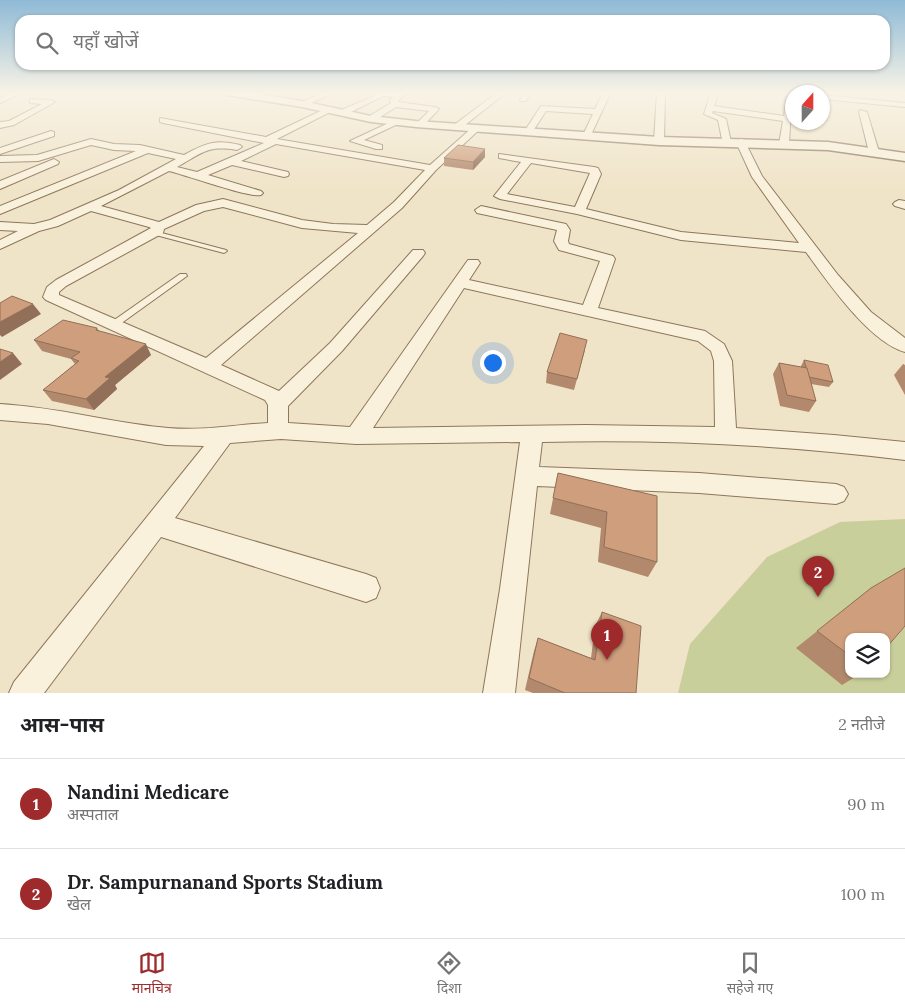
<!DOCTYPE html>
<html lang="hi">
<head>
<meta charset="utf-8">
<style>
	:root { --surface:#fff; --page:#f2f2f2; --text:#202124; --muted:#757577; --line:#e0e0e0; --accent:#9e2a2b }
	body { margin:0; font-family:Lora,"Noto Sans Devanagari",serif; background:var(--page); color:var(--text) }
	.controls { position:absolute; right:15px; bottom:15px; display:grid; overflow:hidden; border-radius:10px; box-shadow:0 1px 4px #0004 }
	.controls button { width:45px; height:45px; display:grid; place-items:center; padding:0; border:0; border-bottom:1px solid var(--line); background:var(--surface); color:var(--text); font:25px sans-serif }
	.compass { position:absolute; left:785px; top:85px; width:45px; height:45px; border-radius:50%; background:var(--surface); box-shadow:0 1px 4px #0004; rotate:21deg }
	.you { position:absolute; left:492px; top:362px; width:18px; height:18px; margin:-12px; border:4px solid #fff; border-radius:50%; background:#1a73e8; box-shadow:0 0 0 8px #1a73e833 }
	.badge { display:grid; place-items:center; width:32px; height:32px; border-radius:50%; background:var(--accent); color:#fff; font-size:16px; font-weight:700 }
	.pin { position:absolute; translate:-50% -41px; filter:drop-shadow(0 1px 2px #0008) }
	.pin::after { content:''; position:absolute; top:26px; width:18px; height:15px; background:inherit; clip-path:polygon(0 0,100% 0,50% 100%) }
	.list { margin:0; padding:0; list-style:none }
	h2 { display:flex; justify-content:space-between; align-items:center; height:65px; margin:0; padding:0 20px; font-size:21px }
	h2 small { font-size:16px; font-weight:400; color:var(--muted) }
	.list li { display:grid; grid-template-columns:32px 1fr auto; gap:15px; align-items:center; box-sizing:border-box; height:90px; padding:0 20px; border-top:1px solid var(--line) }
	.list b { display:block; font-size:19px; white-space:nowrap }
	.list p { margin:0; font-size:16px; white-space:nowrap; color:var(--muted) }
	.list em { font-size:16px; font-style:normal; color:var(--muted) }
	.icon { flex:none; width:28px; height:28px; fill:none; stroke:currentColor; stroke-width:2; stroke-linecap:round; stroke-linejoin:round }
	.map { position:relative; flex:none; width:905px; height:693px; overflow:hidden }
	.search { position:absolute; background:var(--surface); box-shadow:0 1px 4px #0004; left:15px; right:15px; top:15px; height:55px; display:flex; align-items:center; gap:12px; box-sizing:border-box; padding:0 18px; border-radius:15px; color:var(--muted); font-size:19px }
	.sheet { height:245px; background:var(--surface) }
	nav { display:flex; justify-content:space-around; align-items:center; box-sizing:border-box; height:70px; border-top:1px solid var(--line); background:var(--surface); font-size:14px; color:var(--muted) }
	nav a { display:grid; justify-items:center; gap:2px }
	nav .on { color:var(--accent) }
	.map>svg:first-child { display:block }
</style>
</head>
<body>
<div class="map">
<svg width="905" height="693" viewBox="0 0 905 693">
	<rect width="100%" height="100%" fill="#f0e4c8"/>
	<!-- green -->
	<path fill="#c9cf9b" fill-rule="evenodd" d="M905,519V693H678L690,644L767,557L840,522ZM849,637H886V674H849Z"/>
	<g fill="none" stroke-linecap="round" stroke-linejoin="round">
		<defs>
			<g id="service">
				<path d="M154,231L226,250L227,251L224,253L152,234L151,233Z"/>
				<path d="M180,274H186L187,276L116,327H110L109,325L110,323Z"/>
			</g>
			<g id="minor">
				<path d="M14,92H24L0,103V98Z"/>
				<path d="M256,92H268L251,98L247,96Z"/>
				<path d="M324,92H335L305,106L298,104Z"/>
				<path d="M352,92H415L402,96L398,102L435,107L439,109L423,126L420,127L416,124L429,111L396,107L374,121H368V117L391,103L390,100L393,97L383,96L345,115H339V111L374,96Z"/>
				<path d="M498,92H507L460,129H454V125Z"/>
				<path d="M519,92H529L530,94L526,101H520L522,95Z"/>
				<path d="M603,92H611L590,137H584L583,135L593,114L546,111L531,134H525L524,132L541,106L595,109Z"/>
				<path d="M657,92H665L664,141L659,144L654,141Z"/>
				<path d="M711,92H719L714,106L784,116L787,92H795H792L789,144L784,147L779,144L783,121L713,111L712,113L726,119L731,142L726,145L723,144L718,120L704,114Z"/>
				<path d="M822,95L905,103V107L822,99Z"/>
				<path d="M30,99L51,100L55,102L14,125L0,128V122L9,121L42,104L30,103Z"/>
				<path d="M329,107H332V111L277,139L430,165L474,126L481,128L436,170L402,208L221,365L279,391L330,343L413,250H423L425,253L423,256L342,351L288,406V423L350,427L468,260H478L480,263L469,280L583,305L600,261L559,250L554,241L557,230L477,213L475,210L481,206L566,224L570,230L568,241L569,244L613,256L615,259L598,308L705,331L724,344L732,361L736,428L834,435L905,442V460C784,445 663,439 542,442L539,467L699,473L836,484L844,487L848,494L844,501L836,504L699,493L537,486L515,693H483L500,589L520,442L356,444L281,439L230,443L175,518L366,574L376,578L380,588L376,598L366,602L161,537L44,693H9L14,682L204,446L166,445L48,424L0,420V404C57,407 111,423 168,428C202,431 234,425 268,423V405L265,400L46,300L43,297L47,287L56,280L151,228L149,227L91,211L58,226L39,231L0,249V240L18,231L0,230V222L34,224L50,220L119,190L176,159L148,153L0,214V206L136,151L114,150L91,145L38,161L0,162V156L37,155L91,139L114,144L140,145L184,155C206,143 216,139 240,145L242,147L237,150C207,145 202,153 177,167L197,172L264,143L163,123L160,122V118L266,137ZM276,144L425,170L394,202L367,225L333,224L302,220L223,199L196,205L159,222L101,206L169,171C186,175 249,198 261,195L263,193L261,191L208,175L232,165L284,177L288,176L289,174L288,172L241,161ZM223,207L302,228L358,233L206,358L59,295V292L66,286L163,233L164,229L204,211ZM464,288L698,341L711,351L714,361L715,427L586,425L373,428Z"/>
				<path d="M860,110L867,112L879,152L877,154H871L869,152L859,112Z"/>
				<path d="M395,120L402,122L364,140L382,145V149H376L350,141Z"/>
				<path d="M51,131L54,132V136L0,154V148Z"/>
				<path d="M741,139L744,140L762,176L838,275L871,312L905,338V352C869,342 827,281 806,252L681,240L577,214L500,199L494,196L521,162L499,158V154L594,167L598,168L601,174L586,209L681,232L799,243L752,177L736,142ZM531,163L590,173L575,207L507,194Z"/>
				<path d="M54,159L59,162L58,164L0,189V181Z"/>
				<path d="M899,200L905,201V209L895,206L893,204L895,202Z"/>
			</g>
			<path id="tertiary" d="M222,92H246L302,101L371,116L416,121L659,137L828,142L905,153V161L828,150L659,145L416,127L371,122L302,107L227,95Z"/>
		</defs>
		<!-- service casing -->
		<use href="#service" stroke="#8d765c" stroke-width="2"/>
		<!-- minor casing -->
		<use href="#minor" stroke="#8d765c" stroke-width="2"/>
		<!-- tertiary casing -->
		<use href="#tertiary" stroke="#8d765c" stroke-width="3"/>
		<!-- service -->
		<use href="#service" fill="#faf1dc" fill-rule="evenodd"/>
		<!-- minor -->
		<use href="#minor" fill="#faf1dc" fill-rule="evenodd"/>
		<!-- tertiary -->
		<use href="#tertiary" fill="#faf1dc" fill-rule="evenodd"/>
	</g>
	<!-- wall -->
	<g fill="#b2896c">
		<path d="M485,149V157L473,170L444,166V158Z"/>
		<path d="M97,328L99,331L151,355L115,385L117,389L94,410L52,401L43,390L75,364L71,359L42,351L34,340Z"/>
		<path d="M585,350L574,390L546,383L547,372Z"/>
		<path d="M804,360L833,382L829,387L811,384L816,401L809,412L780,406L773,374L779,363L801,367V366Z"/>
		<path d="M903,364L905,365V395L894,375Z"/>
		<path d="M558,473L657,496V562L648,577L598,562L601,528L550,514Z"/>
		<path d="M871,588L849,637V674H860L842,685L796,648Z"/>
		<path d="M602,612L636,693H533L525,690L534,651L538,638L591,658L595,626Z"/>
	</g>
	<!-- shaded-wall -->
	<g fill="#916f58">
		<path d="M485,149V157L473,170V162Z"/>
		<path d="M33,304L41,314L2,337L0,335V322Z"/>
		<path d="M146,344L151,355L115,385L117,389L94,410L86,399L105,377Z"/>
		<path d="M13,353L22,364L0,380V362Z"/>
	</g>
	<!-- building -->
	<g fill="#cf9f7d" stroke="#916f58">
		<path d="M458,145L485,149L473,162L444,158Z"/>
		<path d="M12,296L33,304L0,322V303Z"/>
		<path d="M63,320L97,328L96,330L146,344L105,377L110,378L86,399L43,390L79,361L71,358L80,352L34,340Z"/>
		<path d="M560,333L587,340L577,379L547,372Z"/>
		<path d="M0,349L13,353L0,362Z"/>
		<path d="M804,360L828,365L833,382L809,377Z"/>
		<path d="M779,363L807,368L816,401L787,395Z"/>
		<path d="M558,473L657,496V562L604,547L607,512L553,498Z"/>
		<path d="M905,568V626L886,648V637H849V655L817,631L871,588Z"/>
		<path d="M602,612L641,626L636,693H565L529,678L538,638L595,660Z"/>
	</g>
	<!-- sky -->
	<linearGradient id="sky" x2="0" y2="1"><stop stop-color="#8fbad6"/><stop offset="0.49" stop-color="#f8f3e6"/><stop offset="1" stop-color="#f8f3e6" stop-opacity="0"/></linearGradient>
	<rect width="905" height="189" fill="url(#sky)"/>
</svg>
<div class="controls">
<button><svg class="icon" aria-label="layers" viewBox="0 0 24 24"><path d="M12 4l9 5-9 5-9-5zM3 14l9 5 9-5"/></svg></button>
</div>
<svg class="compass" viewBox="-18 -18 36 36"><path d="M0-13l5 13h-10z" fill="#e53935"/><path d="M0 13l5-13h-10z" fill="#757577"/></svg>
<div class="you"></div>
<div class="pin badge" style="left:607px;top:660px">1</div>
<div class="pin badge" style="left:818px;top:597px">2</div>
<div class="search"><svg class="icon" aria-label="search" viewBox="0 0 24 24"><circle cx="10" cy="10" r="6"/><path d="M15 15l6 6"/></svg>यहाँ खोजें</div>
</div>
<section class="sheet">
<h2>आस-पास<small>2 नतीजे</small></h2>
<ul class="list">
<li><span class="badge">1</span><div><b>Nandini Medicare</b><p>अस्पताल</p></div><em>90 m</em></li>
<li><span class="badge">2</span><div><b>Dr. Sampurnanand Sports Stadium</b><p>खेल</p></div><em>100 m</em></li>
</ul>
</section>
<nav>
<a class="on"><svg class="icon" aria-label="map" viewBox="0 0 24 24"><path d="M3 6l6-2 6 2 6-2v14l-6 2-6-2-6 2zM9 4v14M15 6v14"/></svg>मानचित्र</a>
<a><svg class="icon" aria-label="directions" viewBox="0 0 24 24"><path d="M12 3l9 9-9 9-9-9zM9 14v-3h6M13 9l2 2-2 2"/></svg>दिशा</a>
<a><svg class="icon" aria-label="saved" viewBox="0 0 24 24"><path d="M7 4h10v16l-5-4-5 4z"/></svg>सहेजे गए</a>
</nav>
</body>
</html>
